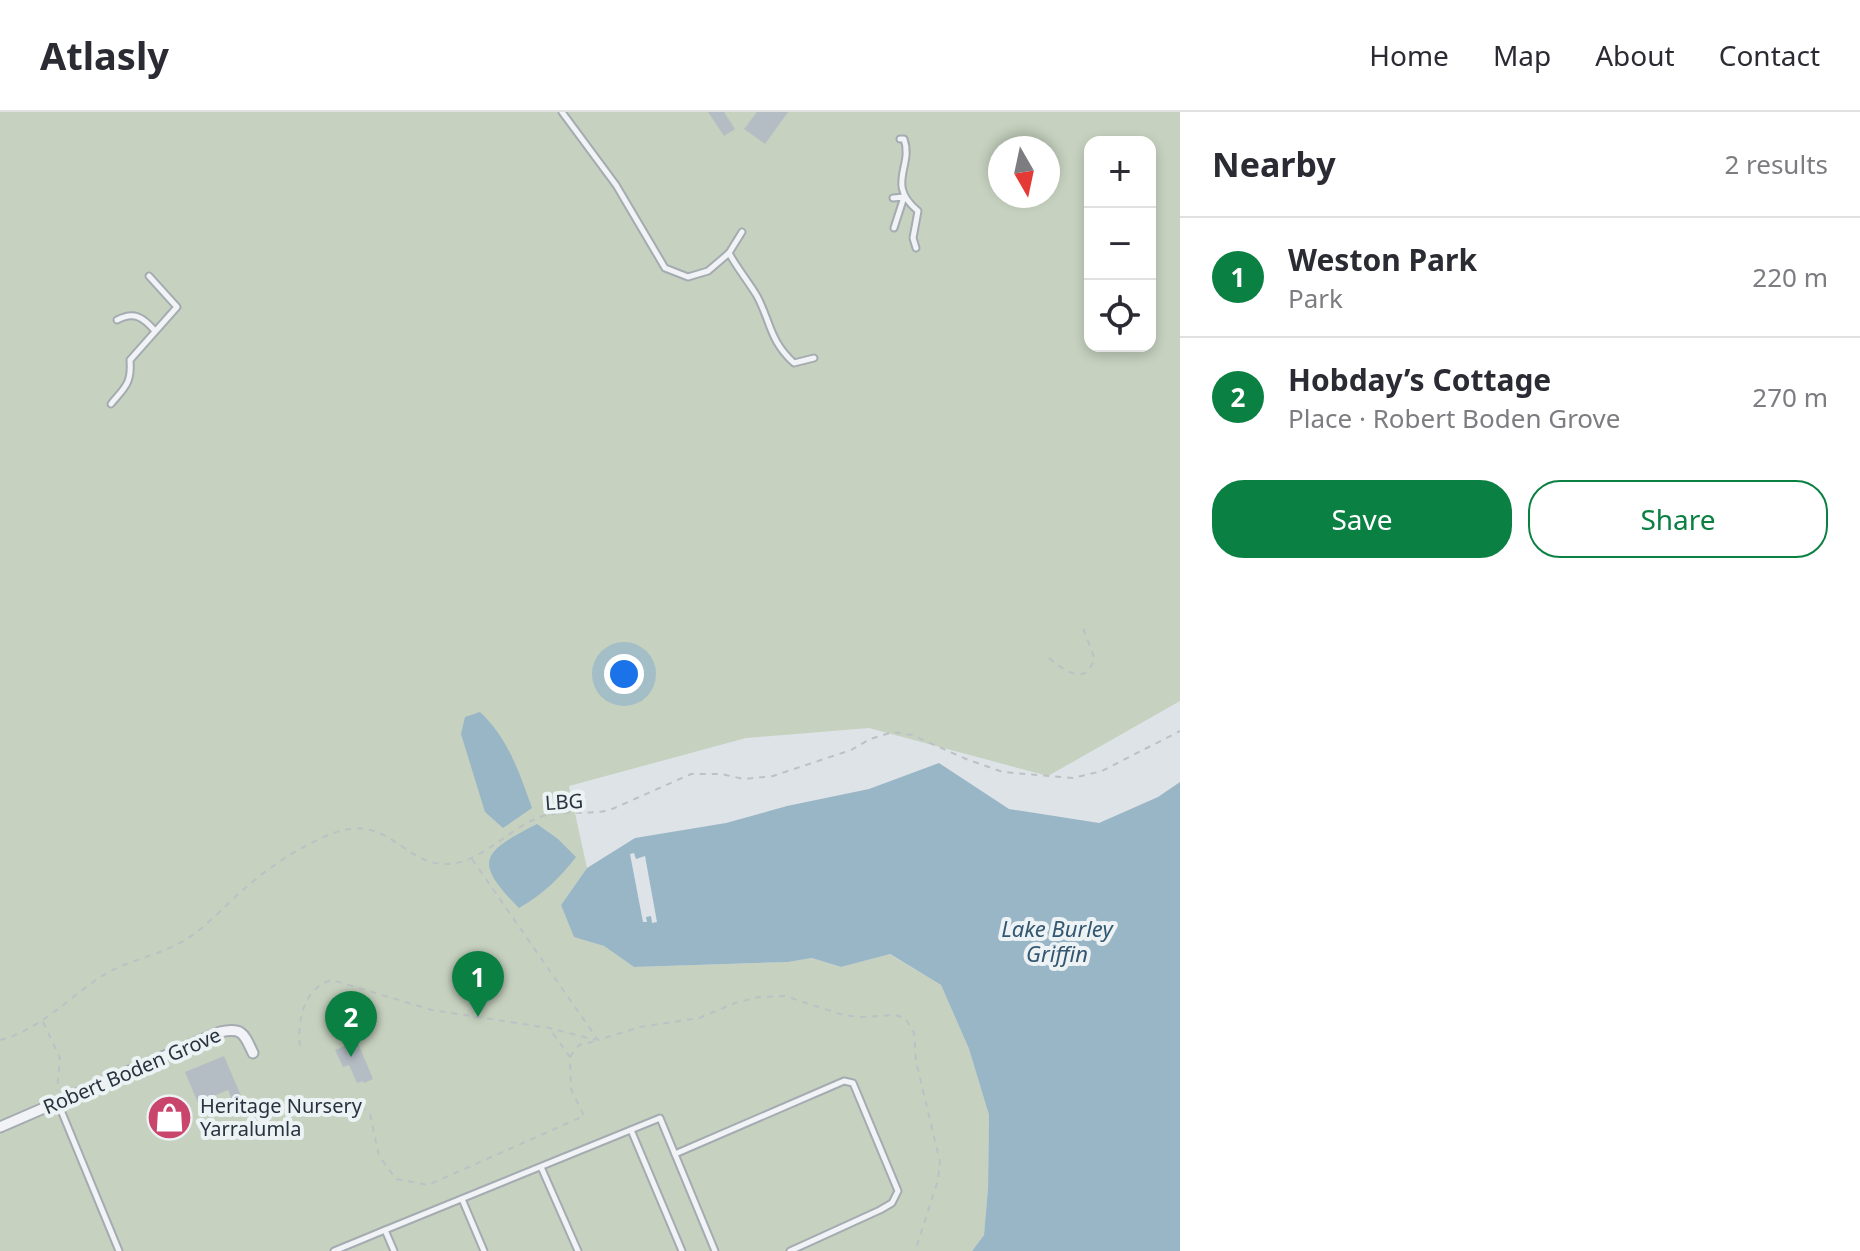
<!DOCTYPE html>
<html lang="en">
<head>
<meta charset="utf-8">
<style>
	:root { --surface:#fff; --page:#f7f7f7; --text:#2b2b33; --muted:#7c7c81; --line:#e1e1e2; --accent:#0b8043 }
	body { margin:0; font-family:"Noto Sans",sans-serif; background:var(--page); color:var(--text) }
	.controls { position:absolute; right:24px; top:24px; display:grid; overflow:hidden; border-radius:16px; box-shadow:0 4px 12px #0003 }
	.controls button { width:72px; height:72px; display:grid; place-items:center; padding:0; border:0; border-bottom:2px solid var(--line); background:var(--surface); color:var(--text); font:40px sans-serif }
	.compass { position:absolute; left:988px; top:24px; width:72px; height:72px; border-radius:50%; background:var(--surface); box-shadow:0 4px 12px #0003; rotate:171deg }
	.you { position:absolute; left:624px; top:562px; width:28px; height:28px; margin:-20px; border:6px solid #fff; border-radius:50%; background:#1a73e8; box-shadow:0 0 0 12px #1a73e833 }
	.badge { display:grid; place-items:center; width:52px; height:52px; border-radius:50%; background:var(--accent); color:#fff; font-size:26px; font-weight:700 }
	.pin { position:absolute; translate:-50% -66px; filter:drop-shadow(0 2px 4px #0008) }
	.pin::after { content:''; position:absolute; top:42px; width:28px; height:24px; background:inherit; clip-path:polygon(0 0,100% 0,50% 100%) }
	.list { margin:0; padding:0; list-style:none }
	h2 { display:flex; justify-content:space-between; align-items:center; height:104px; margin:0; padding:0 32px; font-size:34px }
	h2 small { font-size:26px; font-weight:400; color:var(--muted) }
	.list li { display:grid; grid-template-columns:52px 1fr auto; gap:24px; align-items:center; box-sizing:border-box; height:120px; padding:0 32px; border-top:2px solid var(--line) }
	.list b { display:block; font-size:30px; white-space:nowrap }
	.list p { margin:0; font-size:26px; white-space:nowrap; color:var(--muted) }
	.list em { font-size:26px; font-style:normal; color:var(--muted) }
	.actions { display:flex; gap:16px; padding:24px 32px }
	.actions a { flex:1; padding:18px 0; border:2px solid var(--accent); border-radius:32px; text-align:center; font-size:28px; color:var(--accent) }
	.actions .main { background:var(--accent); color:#fff }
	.icon { flex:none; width:44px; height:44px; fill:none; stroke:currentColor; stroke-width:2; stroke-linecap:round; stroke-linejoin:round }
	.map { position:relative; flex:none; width:1180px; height:1139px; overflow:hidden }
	header { display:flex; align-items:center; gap:48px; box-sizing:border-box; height:112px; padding:0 40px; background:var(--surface); border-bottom:2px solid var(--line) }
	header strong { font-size:38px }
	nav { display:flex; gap:44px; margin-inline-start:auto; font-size:28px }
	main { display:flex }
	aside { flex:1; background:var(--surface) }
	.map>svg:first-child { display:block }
</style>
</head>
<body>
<header>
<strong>Atlasly</strong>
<nav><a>Home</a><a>Map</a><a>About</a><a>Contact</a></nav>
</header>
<main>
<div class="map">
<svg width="1180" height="1139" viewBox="0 0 1180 1139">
	<rect width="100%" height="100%" fill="#dee3e7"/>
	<!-- green -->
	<path fill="#c6d1bf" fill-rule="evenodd" d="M0,0H1180V589L1048,664L869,616L746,626L569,674L587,756L561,793L575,825L604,834L634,855L788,850L812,846L841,855L889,842L941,873L969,937L989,1003L988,1076L984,1123L972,1139H0ZM1090,30H1150V234H1090ZM1000,36H1048V84H1000Z"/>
	<!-- water -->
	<g fill="#99b6c7">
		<path d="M480,600C508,626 519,660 532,696L503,716L485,700L461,622L465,605Z"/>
		<path d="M939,651L1009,697L1099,711L1158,685L1180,670V1139H972L984,1123L988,1076L989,1003L969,937L941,873L890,842L841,855L812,846L788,850L634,855L604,834L574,825L561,793L587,756L635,726L726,711L787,694L869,677Z"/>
		<path d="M537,712L558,727L576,745C559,767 543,782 519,796C472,749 482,740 537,712Z"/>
	</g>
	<!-- pier -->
	<path fill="#dee3e7" d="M634,741L636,747L645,744L657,810L652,811L651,804L646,805L647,810H643L630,742Z"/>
	<!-- building -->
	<g fill="#b5bdc4">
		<path d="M708,0H724L735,17L724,24Z"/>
		<path d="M757,0H788L765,32L744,17Z"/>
		<path d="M357,929L373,967L364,971L363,969L357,971L349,953L343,955L335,938Z"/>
		<path d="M224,944L244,991L235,995L228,978L198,991L185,960Z"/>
	</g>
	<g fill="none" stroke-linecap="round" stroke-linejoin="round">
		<defs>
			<g id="lane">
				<path d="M562,0L616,73L665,156L688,165L708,159L729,141"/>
				<path d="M900,27H904C914,54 885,72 918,99L913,126L916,136"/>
				<path d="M893,86L904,85L894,116"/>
				<path d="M742,120L729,141C737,156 748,169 757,184C771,210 769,228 794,251L814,246"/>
				<path d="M117,208C134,199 143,205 155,219"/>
				<path d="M111,292C125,275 132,271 130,248L177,195L149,164"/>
				<path d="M58,991L119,1139"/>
				<path d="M631,1018L682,1139"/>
				<path d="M675,1042L844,969L853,971L898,1079L892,1091L880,1098L790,1139"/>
				<path d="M541,1055L578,1139"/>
				<path d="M462,1087L484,1139"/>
				<path d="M334,1139L385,1118"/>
				<path d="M394,1139L385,1118L660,1006L715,1139"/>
			</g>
			<path id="street" d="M0,1015L220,920C243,915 244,922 253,941"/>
		</defs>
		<!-- lane casing -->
		<use href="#lane" stroke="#a4abb1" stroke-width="9"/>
		<!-- street casing -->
		<use href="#street" stroke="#a4abb1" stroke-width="13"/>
		<!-- path -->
		<g stroke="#bdc1c6" stroke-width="2" stroke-dasharray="6 6" stroke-linecap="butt">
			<path d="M1049,546C1063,558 1088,576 1094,545L1081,511"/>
			<path d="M472,747L598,928L640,915L699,906L735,891L759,885L785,884L843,903L862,905L895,903L905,906L914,921L916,949L940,1050L938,1068L915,1139"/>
			<path d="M43,910L60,946L57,979"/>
			<path d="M0,928C40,918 68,886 102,864C127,848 159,844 185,828C208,814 224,794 244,777C269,755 299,735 331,722C388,699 403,754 448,752C479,751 505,721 533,708C556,696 585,704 610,698L691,662H721L744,667L773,664L851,638L870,627L893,620L912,623L966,647L1003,660L1073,666L1102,659L1180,619"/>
			<path d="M300,934C297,909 304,875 332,868L432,898L549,916L596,928"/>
			<path d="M570,945L579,933L596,929"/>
			<path d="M352,986L370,1002L379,1044L396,1067L428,1073L584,1004L571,977L570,945L549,916"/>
		</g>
		<!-- lane -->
		<use href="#lane" stroke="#f1f3f6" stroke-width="5"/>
		<!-- street -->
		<use href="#street" stroke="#f1f3f6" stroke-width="9"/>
	</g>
	<!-- icons -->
	<defs>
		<symbol id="shop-disc" viewBox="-11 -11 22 22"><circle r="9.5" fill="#ca456c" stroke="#edf2f5"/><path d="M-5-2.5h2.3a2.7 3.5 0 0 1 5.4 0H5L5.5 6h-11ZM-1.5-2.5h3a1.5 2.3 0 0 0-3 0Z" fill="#fff"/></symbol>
	</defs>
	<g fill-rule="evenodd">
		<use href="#shop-disc" x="144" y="980" width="51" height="51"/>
	</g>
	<g text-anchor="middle" stroke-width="8" stroke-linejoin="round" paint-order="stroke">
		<!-- street labels -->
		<g font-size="20" fill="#28333e" stroke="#edf2f5">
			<text transform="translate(564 690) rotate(-4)" y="7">LBG</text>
			<text transform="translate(132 959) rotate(-23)" y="7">Robert Boden Grove</text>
		</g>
		<!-- poi labels -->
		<g font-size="20" fill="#28333e" stroke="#edf2f5" text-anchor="start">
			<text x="200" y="1001">Heritage Nursery<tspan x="200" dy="23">Yarralumla</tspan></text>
		</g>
		<!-- water labels -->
		<g font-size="22" font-style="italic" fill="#335770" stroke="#edf2f5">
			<text x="1057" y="825">Lake Burley<tspan x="1057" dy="25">Griffin</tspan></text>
		</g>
	</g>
</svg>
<div class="controls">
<button>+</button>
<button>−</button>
<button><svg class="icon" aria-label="locate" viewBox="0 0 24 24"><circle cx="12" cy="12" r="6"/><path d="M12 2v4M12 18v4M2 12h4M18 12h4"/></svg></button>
</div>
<svg class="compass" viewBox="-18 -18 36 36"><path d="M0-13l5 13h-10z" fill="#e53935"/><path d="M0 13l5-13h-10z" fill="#7c7c81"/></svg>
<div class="you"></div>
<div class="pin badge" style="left:478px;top:905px">1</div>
<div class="pin badge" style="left:351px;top:945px">2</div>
</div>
<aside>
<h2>Nearby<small>2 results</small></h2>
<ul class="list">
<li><span class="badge">1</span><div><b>Weston Park</b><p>Park</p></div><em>220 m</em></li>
<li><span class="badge">2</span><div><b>Hobday’s Cottage</b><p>Place · Robert Boden Grove</p></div><em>270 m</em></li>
</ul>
<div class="actions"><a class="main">Save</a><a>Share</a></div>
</aside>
</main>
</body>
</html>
